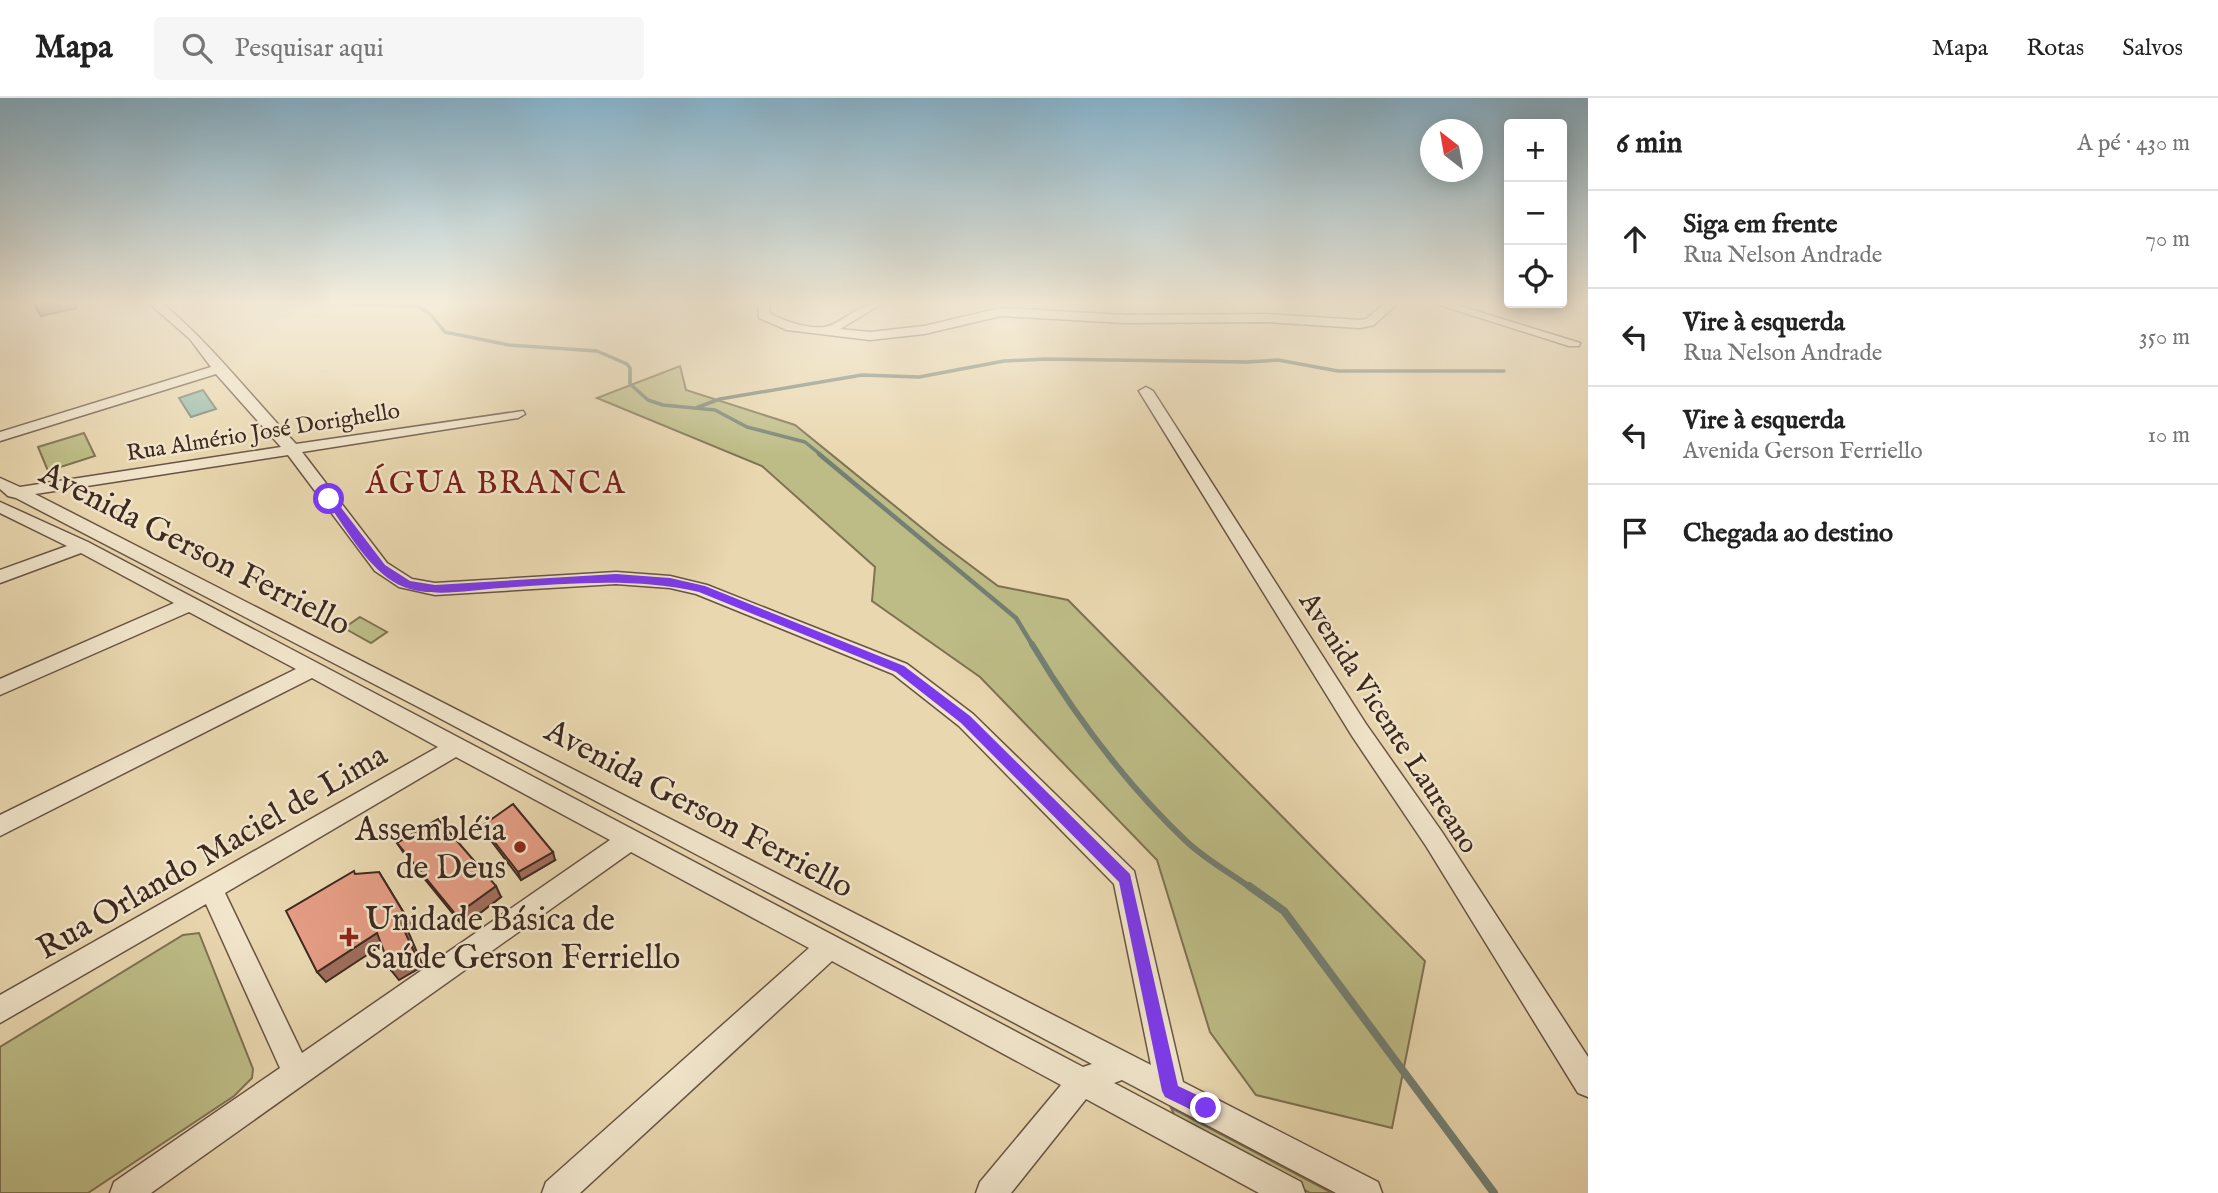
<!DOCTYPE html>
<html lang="pt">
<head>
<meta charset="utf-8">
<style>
	:root { --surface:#fff; --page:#f6f6f6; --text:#222; --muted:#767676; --line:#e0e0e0 }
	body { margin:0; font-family:"IM FELL English",serif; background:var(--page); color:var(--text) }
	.controls { position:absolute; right:21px; top:21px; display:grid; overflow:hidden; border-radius:7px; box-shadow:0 4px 18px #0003 }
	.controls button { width:63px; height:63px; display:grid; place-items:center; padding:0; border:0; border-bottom:2px solid var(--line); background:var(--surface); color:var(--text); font:35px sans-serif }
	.compass { position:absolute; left:1420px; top:21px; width:63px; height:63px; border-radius:50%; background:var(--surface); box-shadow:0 4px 18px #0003; rotate:329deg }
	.stop { position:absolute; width:21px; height:21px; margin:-16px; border:5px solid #7c3aed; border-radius:50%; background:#fff }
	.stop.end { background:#7c3aed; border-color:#fff; box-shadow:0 2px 7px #0008 }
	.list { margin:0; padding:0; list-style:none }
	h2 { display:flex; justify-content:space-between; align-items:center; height:91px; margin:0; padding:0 28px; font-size:30px }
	h2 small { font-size:23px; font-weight:400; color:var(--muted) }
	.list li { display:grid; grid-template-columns:46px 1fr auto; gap:21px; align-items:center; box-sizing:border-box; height:98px; padding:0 28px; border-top:2px solid var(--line) }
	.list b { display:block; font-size:26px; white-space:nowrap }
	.list p { margin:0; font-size:23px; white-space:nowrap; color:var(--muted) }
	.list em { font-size:23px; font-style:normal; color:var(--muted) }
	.icon { flex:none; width:38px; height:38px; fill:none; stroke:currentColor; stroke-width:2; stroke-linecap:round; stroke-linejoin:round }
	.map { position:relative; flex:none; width:1588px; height:1095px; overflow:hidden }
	header { display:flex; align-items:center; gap:42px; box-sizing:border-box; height:98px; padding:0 35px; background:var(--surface); border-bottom:2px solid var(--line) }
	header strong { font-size:33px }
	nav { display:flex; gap:38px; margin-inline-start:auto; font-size:24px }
	.search { width:490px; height:63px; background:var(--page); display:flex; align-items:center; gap:18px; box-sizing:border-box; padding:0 24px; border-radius:7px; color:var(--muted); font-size:26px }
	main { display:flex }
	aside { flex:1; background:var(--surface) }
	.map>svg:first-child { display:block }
</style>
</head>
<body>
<header>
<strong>Mapa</strong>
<div class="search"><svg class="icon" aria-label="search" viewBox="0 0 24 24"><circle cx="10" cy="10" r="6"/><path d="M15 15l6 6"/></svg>Pesquisar aqui</div>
<nav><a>Mapa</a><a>Rotas</a><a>Salvos</a></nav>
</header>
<main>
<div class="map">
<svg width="1588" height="1095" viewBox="0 0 1588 1095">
	<rect width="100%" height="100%" fill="#e9d7af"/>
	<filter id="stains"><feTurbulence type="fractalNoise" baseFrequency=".00286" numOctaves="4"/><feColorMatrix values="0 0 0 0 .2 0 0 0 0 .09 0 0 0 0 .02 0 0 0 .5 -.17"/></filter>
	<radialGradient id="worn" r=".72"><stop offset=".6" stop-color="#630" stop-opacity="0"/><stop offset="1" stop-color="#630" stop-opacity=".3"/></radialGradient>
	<!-- green -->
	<g fill="#bdbc86" stroke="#7e7253" stroke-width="2">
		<path d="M680,268L686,292L795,327L938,443L998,488L1068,502L1425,863L1392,1030L1256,997L1210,934L1157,762L980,579L872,503L875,469L762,368L597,300Z"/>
		<path d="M84,335L95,358L48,373L38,349Z"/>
		<path d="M360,519L387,534L371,545L344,530Z"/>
		<path d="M199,835L253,971L252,980L234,998L88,1095H0V949L183,837Z"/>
		<path d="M1171,1010L1179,1014L1332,1095H1310L1178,1025Z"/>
	</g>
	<!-- water -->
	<path fill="#97baab" stroke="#738073" stroke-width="2" d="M203,292L216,311L191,319L179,300Z"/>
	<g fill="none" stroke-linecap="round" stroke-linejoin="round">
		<!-- stream-far3 -->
		<g stroke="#738073" stroke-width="3.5">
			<path d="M355,206L418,208L430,216L445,234L509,247L597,253L627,266L630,270V286L648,302L663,307L715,312L747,329L805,344L821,357"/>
			<path d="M698,309L720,301L862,277L919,279L1004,263L1046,261L1247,264L1278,262L1338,273H1504"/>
		</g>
		<!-- stream-far2 -->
		<path stroke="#738073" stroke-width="4.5" d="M819,356L1016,520L1033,548"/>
		<!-- stream-far1 -->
		<path stroke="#738073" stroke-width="6" d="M1032,546C1075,618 1125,685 1186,743C1205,761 1230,775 1251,790"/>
		<!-- stream -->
		<path stroke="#738073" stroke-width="8" d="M1249,788L1284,813L1494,1095"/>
		<defs>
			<g id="street">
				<path d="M150,206H163C212,247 252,299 296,346L523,313L525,316L518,320L302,354L387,465L412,481L435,485L616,474L670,478L707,487L907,566L973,616L1134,773L1183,984L1378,1084L1382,1095H1336L1122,982L1114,985L1301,1084L1305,1095H1259L1086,1001L1011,1095H976L980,1084L1061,987L832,863L580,1095H542L546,1084L809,850L631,754L151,1095H110L114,1084L280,970L206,806L0,925V897L438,649L312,580L0,738V717L296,571L189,514L0,597V581L174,505L81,455L0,485V472L67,448L0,415V404L88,444L1083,969L1092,966L426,613L16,400L8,398L0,391V380L20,389L281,349L216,276L0,343V334L211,269L190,241ZM288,357L375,473L399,489L435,497L616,486L670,490L696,496L893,576L959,628L1114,786L1151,967L35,396ZM456,659L610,742L302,955L225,795Z"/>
				<path d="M758,206H770L769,215C785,223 806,231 824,229C844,226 854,206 881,206L840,231L870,234L924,228L1001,210L1125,217L1267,216L1360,222L1366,221L1384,206H1397L1374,227L1360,230L1267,224L1125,225L1001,218L924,236L870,242L787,232L759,220Z"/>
				<path d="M1436,206H1454L1580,245L1579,248H1569Z"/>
				<path d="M1146,289L1153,293L1366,626L1442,734L1588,959V999L1578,995L1426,748L1352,638L1139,293Z"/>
			</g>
		</defs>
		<!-- street casing -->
		<use href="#street" stroke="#695444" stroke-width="3"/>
		<!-- street -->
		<use href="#street" fill="#f1e5cb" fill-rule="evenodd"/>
	</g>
	<!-- wall -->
	<g fill="#c58772" stroke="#3e2920" stroke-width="2">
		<path d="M482,728L555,762L521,782L486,736Z"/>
		<path d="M397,745L501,799L463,828L405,757Z"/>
	</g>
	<!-- shaded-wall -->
	<g fill="#a06e5d" stroke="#3e2920" stroke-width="2">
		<path d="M39,206H75L77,210L41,218L34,207Z"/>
		<path d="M553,754L555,762L521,782L518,774Z"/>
		<path d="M379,774L412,828L407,831L423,868L399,882L391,872Z"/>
		<path d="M496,788L501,799L463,828L456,817Z"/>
		<path d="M377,835L385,845L326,884L317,874Z"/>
	</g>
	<!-- building -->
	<g fill="#e59d85" stroke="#3e2920" stroke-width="2">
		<path d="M513,706L553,754L518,774L482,728Z"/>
		<path d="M438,721L496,788L456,817L397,745Z"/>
		<path d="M354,773L355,776L379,774L405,817L399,821L416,858L391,872L377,835L317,874L286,813Z"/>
	</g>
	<!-- sky -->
	<linearGradient id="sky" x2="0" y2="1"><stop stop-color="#87b6d0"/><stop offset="0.57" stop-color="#f5eddb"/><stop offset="1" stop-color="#f5eddb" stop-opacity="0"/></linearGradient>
	<rect width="1588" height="359" fill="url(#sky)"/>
	<!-- route -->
	<path fill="#7c3aed" d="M326,399H333L385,467L410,483L435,487L616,476L670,480L705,488L904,568L970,618L1130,776L1178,988L1212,1004L1215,1010L1212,1016L1206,1019L1200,1016L1165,999L1162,993L1119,784L961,625L896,574L699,494C633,479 567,486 501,490C471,492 433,500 404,489C370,476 347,431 326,403Z"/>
	<!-- markers -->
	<g fill="#8f2418" stroke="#f1e5cb" stroke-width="2.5">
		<circle cx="520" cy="749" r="7"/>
		<path d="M345.5 828.5h7v7h7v7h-7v7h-7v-7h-7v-7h7z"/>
	</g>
	<g text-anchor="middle" stroke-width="5" stroke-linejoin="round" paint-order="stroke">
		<!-- far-street labels -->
		<g font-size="23" fill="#3e2920" stroke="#f1e5cb">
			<text transform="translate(263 333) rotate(-9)" y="8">Rua Almério José Dorighello</text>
		</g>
		<!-- street labels -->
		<g font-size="28" fill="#3e2920" stroke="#f1e5cb">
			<text transform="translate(1390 624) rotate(57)" y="10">Avenida Vicente Laureano</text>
		</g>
		<!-- quarter labels -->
		<g font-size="32" letter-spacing="2" fill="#7a1f14" stroke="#f1e5cb">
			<text x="496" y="395">ÁGUA BRANCA</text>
		</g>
		<!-- near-street labels -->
		<g font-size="33" fill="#3e2920" stroke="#f1e5cb">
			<text transform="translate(196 449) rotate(27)" y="12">Avenida Gerson Ferriello</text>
			<text transform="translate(700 709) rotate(28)" y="12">Avenida Gerson Ferriello</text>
			<text transform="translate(211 752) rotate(-30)" y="12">Rua Orlando Maciel de Lima</text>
		</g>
		<!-- near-poi labels -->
		<g font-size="33" fill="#3e2920" stroke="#f1e5cb" text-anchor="end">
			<text x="506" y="742">Assembléia<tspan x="506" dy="38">de Deus</tspan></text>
			<text x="365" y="832" text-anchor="start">Unidade Básica de<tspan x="365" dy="38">Saúde Gerson Ferriello</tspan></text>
		</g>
	</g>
	<rect width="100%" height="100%" filter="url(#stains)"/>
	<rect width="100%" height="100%" fill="url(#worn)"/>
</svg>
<div class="controls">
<button>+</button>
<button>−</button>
<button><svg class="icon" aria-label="locate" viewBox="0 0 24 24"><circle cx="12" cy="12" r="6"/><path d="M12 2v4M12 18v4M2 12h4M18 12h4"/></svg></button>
</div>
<svg class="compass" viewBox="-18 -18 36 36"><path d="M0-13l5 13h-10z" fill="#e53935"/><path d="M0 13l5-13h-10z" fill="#767676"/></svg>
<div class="stop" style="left:329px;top:401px"></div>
<div class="stop end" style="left:1206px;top:1010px"></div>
</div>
<aside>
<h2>6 min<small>A pé · 430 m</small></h2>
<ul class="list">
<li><svg class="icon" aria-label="ahead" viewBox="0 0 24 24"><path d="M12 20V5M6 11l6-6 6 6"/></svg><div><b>Siga em frente</b><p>Rua Nelson Andrade</p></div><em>70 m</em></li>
<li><svg class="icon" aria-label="left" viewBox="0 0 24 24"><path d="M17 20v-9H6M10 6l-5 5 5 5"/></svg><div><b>Vire à esquerda</b><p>Rua Nelson Andrade</p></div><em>350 m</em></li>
<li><svg class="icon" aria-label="left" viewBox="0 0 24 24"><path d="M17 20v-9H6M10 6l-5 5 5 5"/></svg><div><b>Vire à esquerda</b><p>Avenida Gerson Ferriello</p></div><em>10 m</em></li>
<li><svg class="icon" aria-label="arrive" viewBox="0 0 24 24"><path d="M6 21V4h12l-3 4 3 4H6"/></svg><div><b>Chegada ao destino</b></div></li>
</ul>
</aside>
</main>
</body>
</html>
